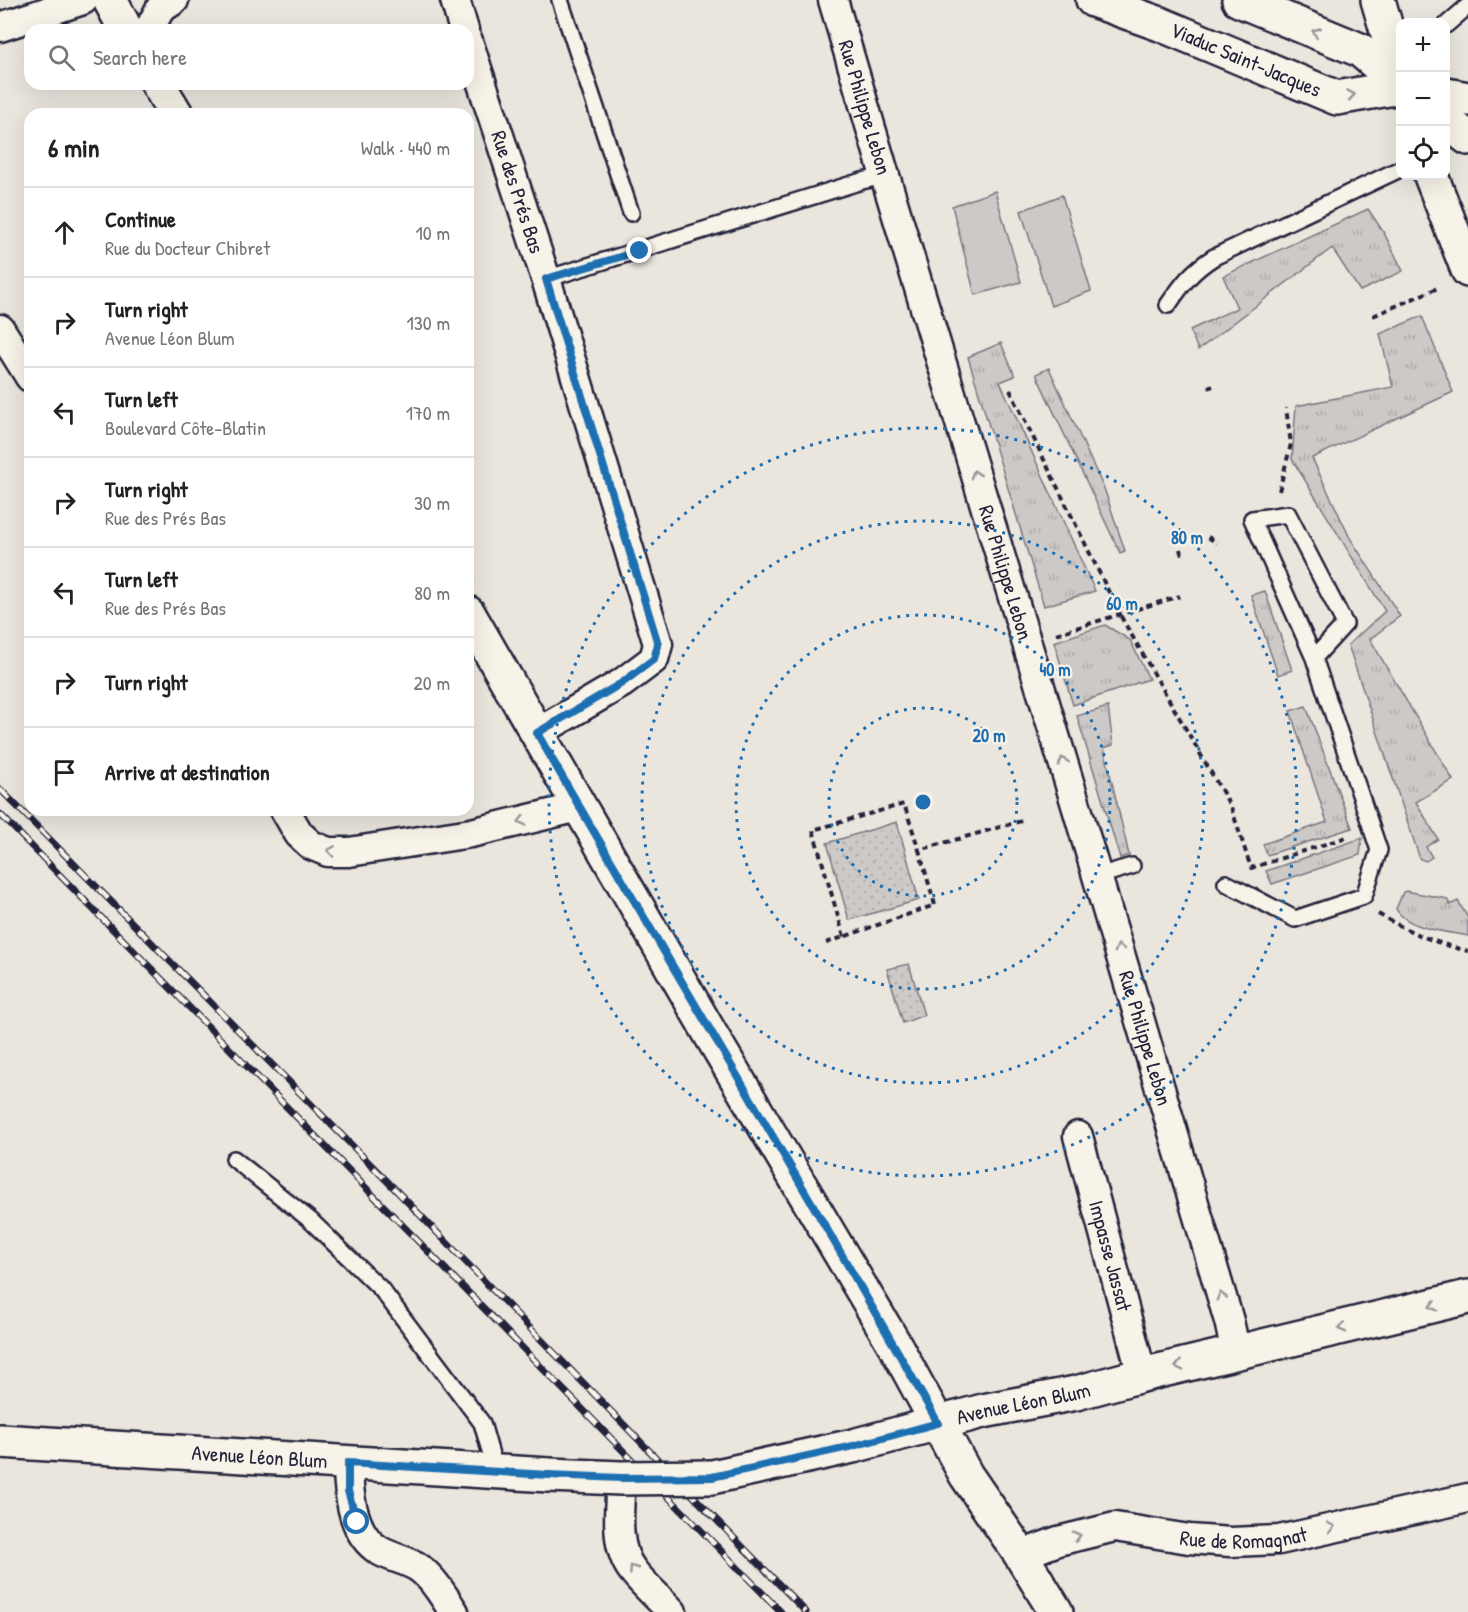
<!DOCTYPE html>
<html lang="en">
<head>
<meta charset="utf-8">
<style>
	:root { --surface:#fff; --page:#f2f2f2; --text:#222; --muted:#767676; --line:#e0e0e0 }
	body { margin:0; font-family:"Patrick Hand",sans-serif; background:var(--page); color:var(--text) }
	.controls { position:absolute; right:18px; top:18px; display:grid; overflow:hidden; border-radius:12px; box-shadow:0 6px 24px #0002 }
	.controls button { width:54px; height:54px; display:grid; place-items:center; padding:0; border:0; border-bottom:2px solid var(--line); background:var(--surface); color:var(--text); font:30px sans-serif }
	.stop { position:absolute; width:18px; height:18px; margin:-14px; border:4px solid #1f6fb2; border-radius:50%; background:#fff }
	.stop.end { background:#1f6fb2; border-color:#fff; box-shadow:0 2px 6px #0008 }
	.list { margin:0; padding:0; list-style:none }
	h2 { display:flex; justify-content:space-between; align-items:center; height:78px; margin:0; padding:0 24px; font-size:26px }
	h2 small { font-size:20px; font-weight:400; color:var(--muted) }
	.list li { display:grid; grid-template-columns:39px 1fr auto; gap:18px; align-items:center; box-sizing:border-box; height:90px; padding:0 24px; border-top:2px solid var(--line) }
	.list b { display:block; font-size:22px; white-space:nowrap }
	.list p { margin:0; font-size:20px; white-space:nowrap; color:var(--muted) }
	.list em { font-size:20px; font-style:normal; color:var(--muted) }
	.icon { flex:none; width:33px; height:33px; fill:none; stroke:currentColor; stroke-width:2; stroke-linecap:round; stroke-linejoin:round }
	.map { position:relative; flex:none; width:1468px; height:1612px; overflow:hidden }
	.search { position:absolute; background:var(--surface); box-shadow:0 6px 24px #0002; left:24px; top:24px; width:450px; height:66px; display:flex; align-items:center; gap:15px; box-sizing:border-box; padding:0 21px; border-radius:18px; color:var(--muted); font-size:22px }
	.panel { position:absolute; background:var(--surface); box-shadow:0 6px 24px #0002; left:24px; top:108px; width:450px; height:708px; border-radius:18px }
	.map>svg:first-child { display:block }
</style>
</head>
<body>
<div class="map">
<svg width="1468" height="1612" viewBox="0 0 1468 1612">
	<defs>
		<pattern id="grass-tufts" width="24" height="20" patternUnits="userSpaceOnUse" patternTransform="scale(1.5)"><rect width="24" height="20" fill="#cdc9c6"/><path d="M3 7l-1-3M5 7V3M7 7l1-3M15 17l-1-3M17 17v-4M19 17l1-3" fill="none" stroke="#b0acab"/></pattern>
		<pattern id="garden-dots" width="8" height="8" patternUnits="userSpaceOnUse" patternTransform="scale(1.5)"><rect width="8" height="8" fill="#cdc9c6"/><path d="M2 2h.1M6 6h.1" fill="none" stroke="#b0acab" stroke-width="1.8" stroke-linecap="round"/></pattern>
	</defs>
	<rect width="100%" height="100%" fill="#eae6de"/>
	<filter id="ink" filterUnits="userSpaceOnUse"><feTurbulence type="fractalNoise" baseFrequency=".0167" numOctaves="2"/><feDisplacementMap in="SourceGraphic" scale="12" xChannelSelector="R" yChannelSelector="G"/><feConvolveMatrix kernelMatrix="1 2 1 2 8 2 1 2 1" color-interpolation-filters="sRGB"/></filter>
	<g filter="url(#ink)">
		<!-- grass -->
		<g fill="url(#grass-tufts)" stroke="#787680" stroke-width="1.5">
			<path d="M1368,209L1384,233L1403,271L1360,291L1332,248L1198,350L1190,330L1237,308L1223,276Z"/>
			<path d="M1422,316L1453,392L1312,458L1350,538L1400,616L1370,639L1453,780L1416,802L1438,839L1426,847L1432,857L1426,861L1420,859L1348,645L1385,611L1292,459L1296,406L1393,387L1380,334Z"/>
			<path d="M1001,343L1015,376L1000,382L1095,591L1044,606L968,357Z"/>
			<path d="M1049,368L1105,491L1125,551L1120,553L1036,374Z"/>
			<path d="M1265,591L1292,670L1278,675L1251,595Z"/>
			<path d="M1105,625L1130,640L1149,679L1073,705L1054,642Z"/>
			<path d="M1306,706L1352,828L1267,855L1263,844L1327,822L1290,711Z"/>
			<path d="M1108,707L1113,745L1104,748L1129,855L1120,858L1077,716Z"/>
			<path d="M1362,838L1360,855L1272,884L1266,871Z"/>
			<path d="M1406,891L1447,899L1450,905L1458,901L1468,918V936C1447,932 1407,929 1396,909L1403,892Z"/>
		</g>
		<!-- garden -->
		<g fill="url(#garden-dots)" stroke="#787680" stroke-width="1.5">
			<path d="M897,822L919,900L849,920L827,843Z"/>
			<path d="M909,964L924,1015L903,1023L887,969Z"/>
		</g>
		<!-- pitch -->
		<g fill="#cdc9c6" stroke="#787680" stroke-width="1.5">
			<path d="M995,191L1021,282L975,295L952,206Z"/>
			<path d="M1062,195L1091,291L1051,306L1021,211Z"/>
		</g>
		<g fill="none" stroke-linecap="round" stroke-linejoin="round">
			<defs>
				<g id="service">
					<path d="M560,0L631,213"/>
					<path d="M1446,25L1468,6"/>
					<path d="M546,279L862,181L885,176"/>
					<path d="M1168,305C1183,283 1192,271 1214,257L1400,169"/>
					<path d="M1098,876L1132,866"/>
					<path d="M1226,883L1295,919L1364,896L1379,850L1314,658L1252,519L1288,514L1345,624L1314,658"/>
					<path d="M234,1159L310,1220L381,1289L482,1423L496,1472"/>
				</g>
				<g id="minor">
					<path d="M455,0L464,30"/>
					<path id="s1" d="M833,0L885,176L1076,805L1229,1321L1236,1353"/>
					<path d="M0,27L83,0"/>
					<path d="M149,30L160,9L174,0"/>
					<path id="s2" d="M468,41L546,279L658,644L654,659L622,683L537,733"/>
					<path d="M0,329L30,377"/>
					<path d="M285,810L299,834L311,845L328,852H349L471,833L579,807"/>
					<path id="s3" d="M1078,1136L1142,1375"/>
					<path d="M348,1463C348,1492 352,1535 380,1551C392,1558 408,1560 419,1568C434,1579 444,1597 454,1612"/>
					<path d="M621,1478C620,1507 613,1546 633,1571C644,1585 659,1598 672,1612"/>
					<path id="s4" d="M1021,1555L1058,1541L1115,1527L1189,1539L1231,1542L1279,1540L1468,1498"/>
				</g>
				<g id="secondary">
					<path id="s5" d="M1093,0L1160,24L1337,98L1400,87"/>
					<path d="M1239,0L1360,50L1400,84"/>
					<path d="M1378,0L1400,75"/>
					<path d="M1446,95L1468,99"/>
					<path d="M1446,121L1468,138"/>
					<path d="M1431,176L1468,270"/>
					<path id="s6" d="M0,1441L549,1475"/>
					<path id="s7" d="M712,1477L853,1446L983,1411L1076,1393L1142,1375L1468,1297"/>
				</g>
				<g id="primary">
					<path d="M110,0L126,30"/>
					<path d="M158,84L176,114"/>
					<path d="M468,613L711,1035L896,1347L966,1475L1021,1555L1056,1612"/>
				</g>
			</defs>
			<!-- service casing -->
			<use href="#service" stroke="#22223b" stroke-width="20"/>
			<!-- minor casing -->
			<use href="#minor" stroke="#22223b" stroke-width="33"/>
			<!-- secondary casing -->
			<use href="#secondary" stroke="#22223b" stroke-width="38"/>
			<!-- primary casing -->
			<use href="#primary" stroke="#22223b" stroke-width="38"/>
			<!-- path -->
			<g stroke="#22223b" stroke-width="4" stroke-dasharray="6 4.5" stroke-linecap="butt">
				<path d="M1373,316L1440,287"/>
				<path d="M1208,388L1213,386"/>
				<path d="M1010,390L1120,615L1231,807L1251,868L1350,836"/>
				<path d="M1279,491L1291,444L1286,408"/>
				<path d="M1208,537L1217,543"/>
				<path d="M1180,549L1182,556"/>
				<path d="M468,573L474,582"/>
				<path d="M1056,634L1180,596"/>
				<path d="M1378,914C1408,931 1434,943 1468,951"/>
				<path d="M844,937L813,830L904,804L919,850"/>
				<path d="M826,943L935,905L919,850L1025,820"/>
			</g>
			<!-- service -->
			<use href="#service" stroke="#f7f3e8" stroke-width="15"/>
			<!-- minor -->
			<use href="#minor" stroke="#f7f3e8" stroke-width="28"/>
			<!-- secondary -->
			<use href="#secondary" stroke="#f7f3e8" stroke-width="33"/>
			<!-- primary -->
			<use href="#primary" stroke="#f7f3e8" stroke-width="33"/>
			<defs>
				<g id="rail">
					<path d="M0,789L390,1184L806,1612"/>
					<path d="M0,814L781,1612"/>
				</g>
			</defs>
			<!-- rail casing -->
			<use href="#rail" stroke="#22223b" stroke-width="7"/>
			<!-- rail -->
			<use href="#rail" stroke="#f7f3e8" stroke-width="4.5" stroke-dasharray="14" stroke-linecap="butt"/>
			<defs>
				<path id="secondary-bridge" d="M549,1475L621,1478L712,1477"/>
			</defs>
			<!-- secondary-bridge casing -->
			<use href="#secondary-bridge" stroke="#22223b" stroke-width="38" stroke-linecap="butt"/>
			<!-- secondary-bridge -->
			<use href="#secondary-bridge" stroke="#f7f3e8" stroke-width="33"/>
		</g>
		<!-- one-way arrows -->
		<defs><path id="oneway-chevron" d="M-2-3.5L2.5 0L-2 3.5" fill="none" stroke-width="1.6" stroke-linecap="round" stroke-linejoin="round" transform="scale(1.5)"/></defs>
		<g stroke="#97959a">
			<use href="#oneway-chevron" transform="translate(1316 32) rotate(-158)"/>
			<use href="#oneway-chevron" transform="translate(1351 95) rotate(-9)"/>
			<use href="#oneway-chevron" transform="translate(975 474) rotate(-107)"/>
			<use href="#oneway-chevron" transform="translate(1063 761) rotate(-107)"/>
			<use href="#oneway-chevron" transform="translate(522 821) rotate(167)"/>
			<use href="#oneway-chevron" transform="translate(331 851) rotate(-171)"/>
			<use href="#oneway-chevron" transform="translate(1119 948) rotate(-106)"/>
			<use href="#oneway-chevron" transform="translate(1221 1296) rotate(-106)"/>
			<use href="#oneway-chevron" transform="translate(1433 1306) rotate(166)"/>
			<use href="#oneway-chevron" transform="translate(1342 1328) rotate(167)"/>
			<use href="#oneway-chevron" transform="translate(1179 1366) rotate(167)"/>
			<use href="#oneway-chevron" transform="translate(1331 1527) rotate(-12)"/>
			<use href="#oneway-chevron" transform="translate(1077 1536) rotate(-14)"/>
			<use href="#oneway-chevron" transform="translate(633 1569) rotate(-126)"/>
		</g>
	</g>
	<g fill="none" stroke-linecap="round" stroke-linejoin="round" filter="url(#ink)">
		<!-- route -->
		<path stroke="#1f6fb2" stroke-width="8" d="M357,1522L348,1491V1463L549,1475L621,1478L712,1477L853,1446L938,1423C808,1191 669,964 537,733L622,683L654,659L658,644L546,279L640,251"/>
	</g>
	<!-- distance rings -->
	<g fill="none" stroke="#1f6fb2" stroke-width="3" stroke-dasharray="3 6">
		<circle cx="923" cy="802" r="94"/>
		<circle cx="923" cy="802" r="187"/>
		<circle cx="923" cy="802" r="281"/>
		<circle cx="923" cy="802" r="374"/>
	</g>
	<g text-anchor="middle" stroke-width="4.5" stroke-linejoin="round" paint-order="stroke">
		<!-- street labels -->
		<g font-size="21" fill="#22223b" stroke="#f7f3e8">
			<text dy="7" stroke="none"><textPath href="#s5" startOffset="164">Viaduc Saint-Jacques</textPath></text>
			<text dy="7" stroke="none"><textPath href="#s1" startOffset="112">Rue Philippe Lebon</textPath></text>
			<text dy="7" stroke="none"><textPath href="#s2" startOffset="159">Rue des Prés Bas</textPath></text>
			<text dy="7" stroke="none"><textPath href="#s1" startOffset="598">Rue Philippe Lebon</textPath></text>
			<text dy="7" stroke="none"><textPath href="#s1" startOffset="1084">Rue Philippe Lebon</textPath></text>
			<text dy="7" stroke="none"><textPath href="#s3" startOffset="124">Impasse Jassat</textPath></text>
			<text dy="7" stroke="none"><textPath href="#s7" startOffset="320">Avenue Léon Blum</textPath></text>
			<text dy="7" stroke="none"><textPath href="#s6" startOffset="260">Avenue Léon Blum</textPath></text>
			<text dy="7" stroke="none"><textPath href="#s4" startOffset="228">Rue de Romagnat</textPath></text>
		</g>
	</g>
	<circle cx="923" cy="802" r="9" fill="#1f6fb2" stroke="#f7f3e8" stroke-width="3"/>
	<g font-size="18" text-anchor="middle" font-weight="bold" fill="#1f6fb2" stroke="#f7f3e8" stroke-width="4.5" stroke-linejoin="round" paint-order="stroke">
		<text x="1187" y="544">80 m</text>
		<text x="1122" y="610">60 m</text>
		<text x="1055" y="676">40 m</text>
		<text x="989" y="742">20 m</text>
	</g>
</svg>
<div class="controls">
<button>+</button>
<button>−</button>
<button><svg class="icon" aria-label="locate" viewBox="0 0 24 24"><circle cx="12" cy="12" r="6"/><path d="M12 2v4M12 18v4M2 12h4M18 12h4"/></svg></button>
</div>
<div class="stop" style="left:357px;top:1522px"></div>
<div class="stop end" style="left:640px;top:251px"></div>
<div class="search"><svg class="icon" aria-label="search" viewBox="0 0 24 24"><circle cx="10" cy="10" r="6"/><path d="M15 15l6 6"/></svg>Search here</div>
<section class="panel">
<h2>6 min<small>Walk · 440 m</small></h2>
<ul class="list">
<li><svg class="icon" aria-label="ahead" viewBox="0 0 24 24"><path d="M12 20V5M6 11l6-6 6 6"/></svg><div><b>Continue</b><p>Rue du Docteur Chibret</p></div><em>10 m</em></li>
<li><svg class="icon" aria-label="right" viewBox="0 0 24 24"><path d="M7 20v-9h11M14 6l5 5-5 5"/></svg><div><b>Turn right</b><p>Avenue Léon Blum</p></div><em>130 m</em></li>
<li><svg class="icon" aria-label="left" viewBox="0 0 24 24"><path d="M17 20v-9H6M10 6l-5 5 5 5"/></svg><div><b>Turn left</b><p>Boulevard Côte-Blatin</p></div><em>170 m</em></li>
<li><svg class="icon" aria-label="right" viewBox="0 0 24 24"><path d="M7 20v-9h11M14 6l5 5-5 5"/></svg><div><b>Turn right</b><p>Rue des Prés Bas</p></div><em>30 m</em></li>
<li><svg class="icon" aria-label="left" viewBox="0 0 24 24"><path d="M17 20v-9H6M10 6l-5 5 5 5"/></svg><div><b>Turn left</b><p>Rue des Prés Bas</p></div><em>80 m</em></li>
<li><svg class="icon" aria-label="right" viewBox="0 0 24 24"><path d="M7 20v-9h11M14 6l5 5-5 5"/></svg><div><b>Turn right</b></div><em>20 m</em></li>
<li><svg class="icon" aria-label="arrive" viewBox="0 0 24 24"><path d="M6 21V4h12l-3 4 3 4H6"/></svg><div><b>Arrive at destination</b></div></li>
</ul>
</section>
</div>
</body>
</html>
